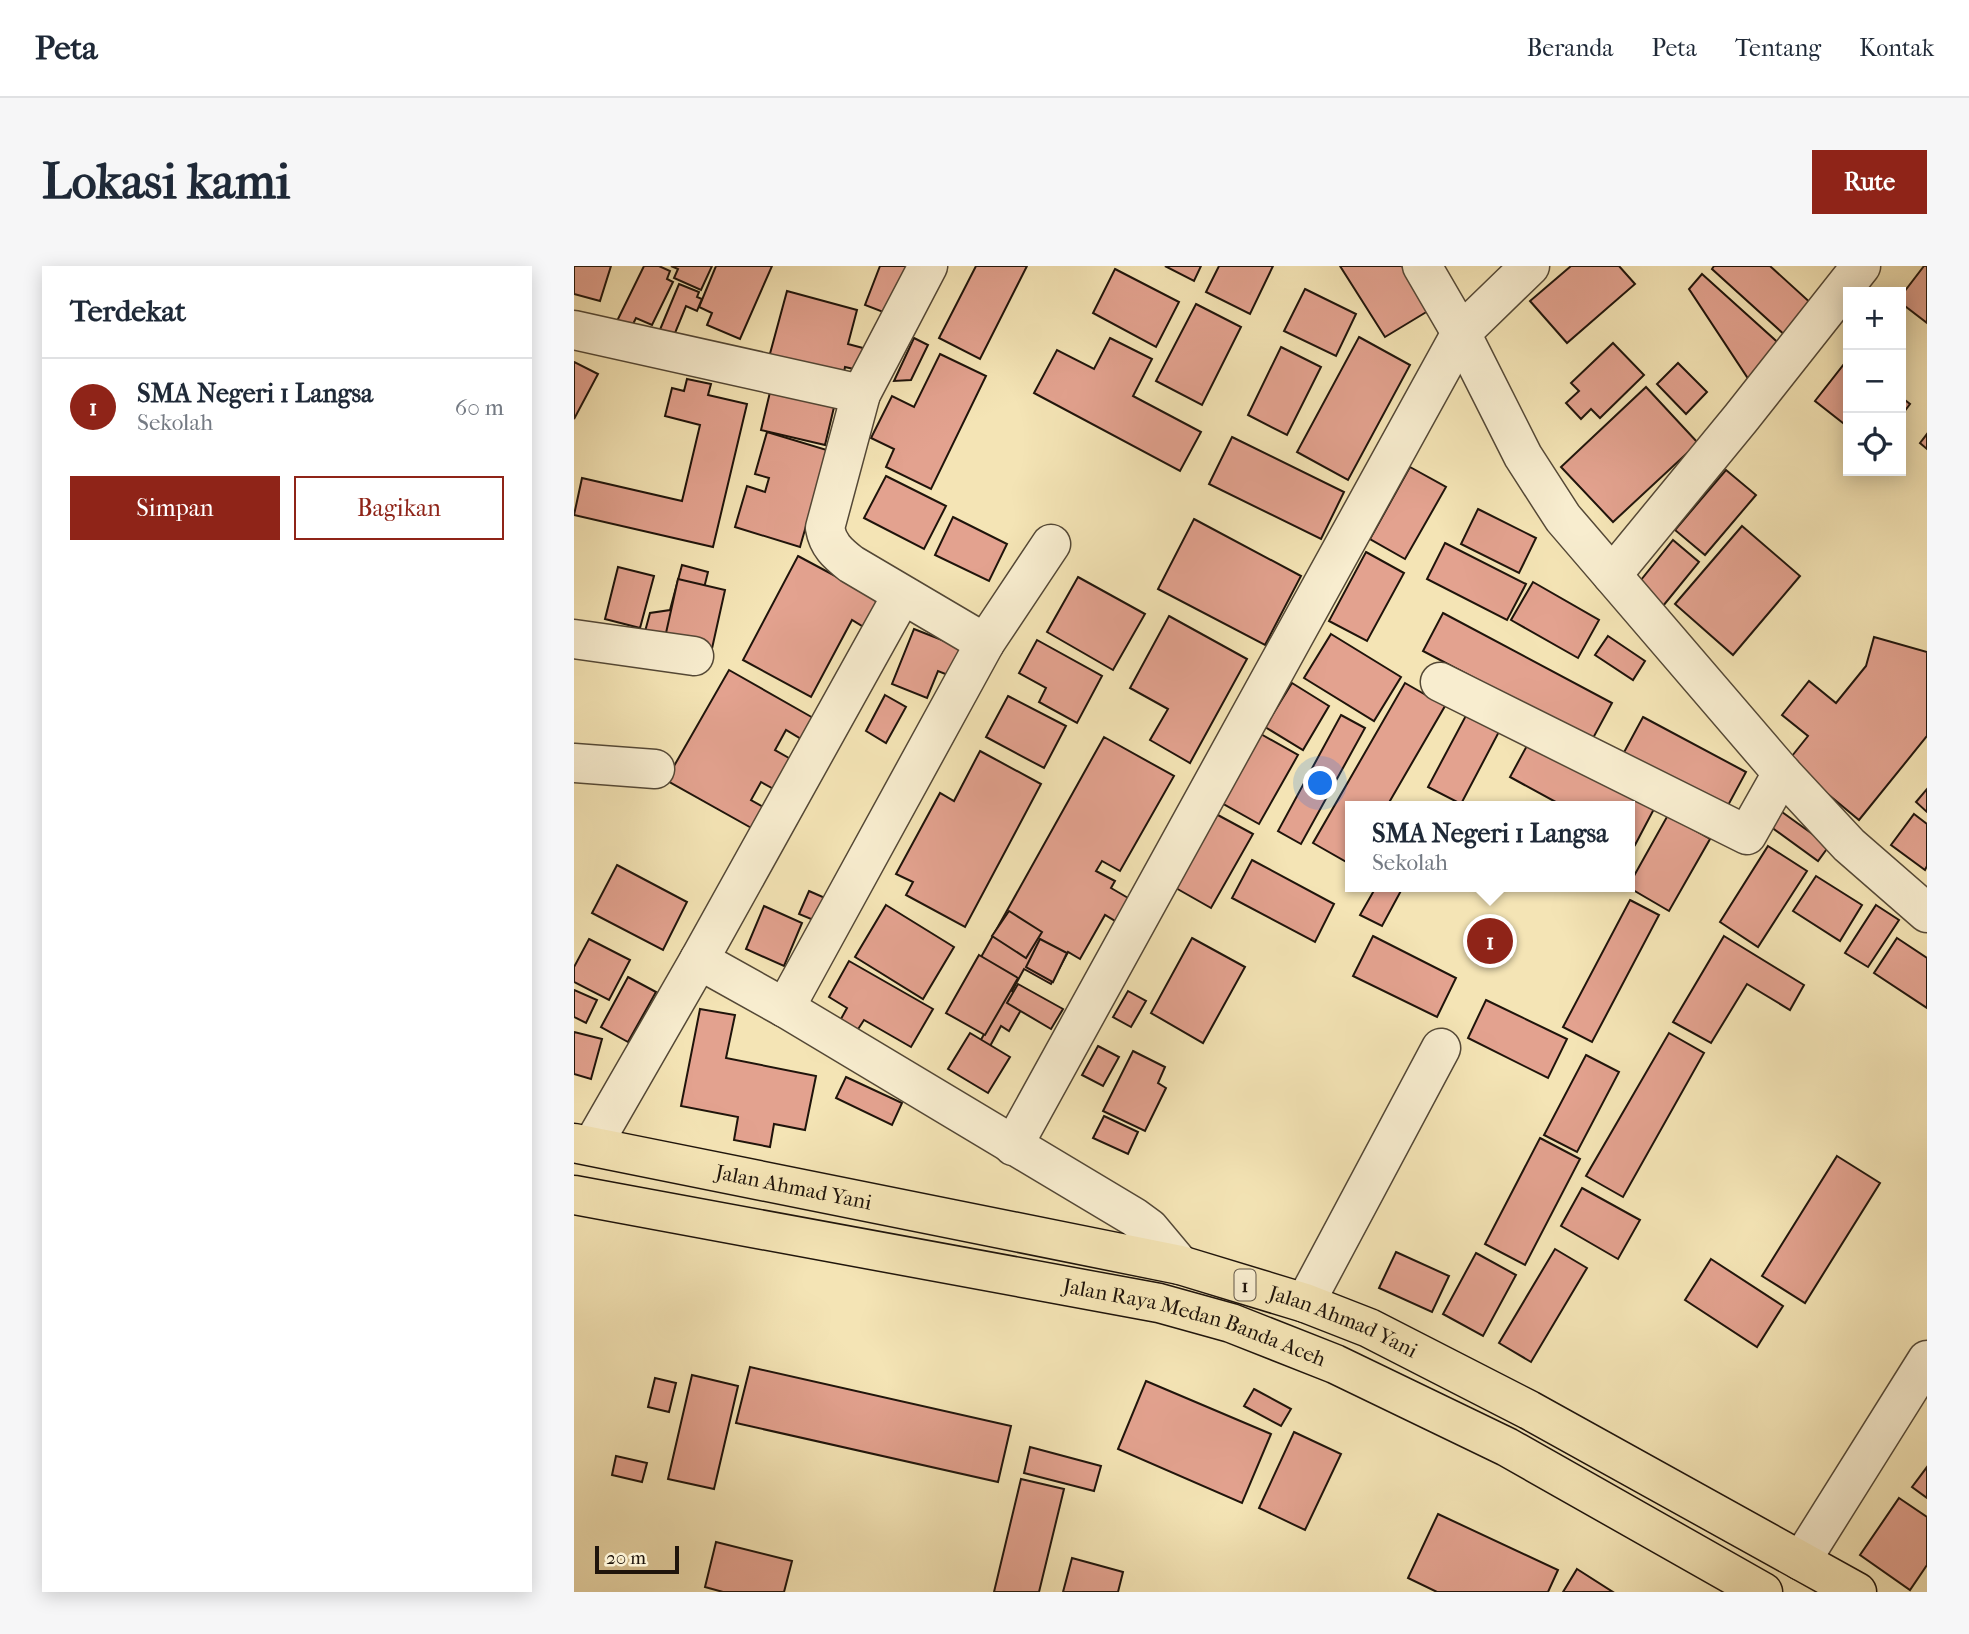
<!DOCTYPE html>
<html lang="id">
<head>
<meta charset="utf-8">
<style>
	:root { --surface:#fff; --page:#f6f6f7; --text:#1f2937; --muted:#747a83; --line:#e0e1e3; --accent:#8f2418 }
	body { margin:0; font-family:"IM FELL French Canon",serif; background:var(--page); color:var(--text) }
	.controls { position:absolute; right:21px; top:21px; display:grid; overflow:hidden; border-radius:0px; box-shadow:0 4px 18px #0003 }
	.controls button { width:63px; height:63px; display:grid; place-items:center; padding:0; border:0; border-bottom:2px solid var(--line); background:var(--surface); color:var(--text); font:35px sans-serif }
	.scale { position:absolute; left:21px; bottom:18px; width:84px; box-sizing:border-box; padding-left:7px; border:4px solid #1f140b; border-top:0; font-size:19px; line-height:24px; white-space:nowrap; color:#1f140b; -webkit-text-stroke:5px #f8edcf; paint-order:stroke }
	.you { position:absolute; left:747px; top:518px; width:24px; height:24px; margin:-18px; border:5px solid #fff; border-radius:50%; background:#1a73e8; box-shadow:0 0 0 10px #1a73e833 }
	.badge { display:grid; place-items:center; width:46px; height:46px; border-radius:50%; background:var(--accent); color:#fff; font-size:23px; font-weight:700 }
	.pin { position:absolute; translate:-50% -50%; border:4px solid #fff; box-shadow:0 2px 7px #0006 }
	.popup { position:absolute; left:771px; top:535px; width:290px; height:91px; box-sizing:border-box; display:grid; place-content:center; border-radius:0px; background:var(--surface); filter:drop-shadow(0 2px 5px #0005); font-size:23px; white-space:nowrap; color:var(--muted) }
	.popup b { font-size:26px; color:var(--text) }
	.popup::after { content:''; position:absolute; left:50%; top:100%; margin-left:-14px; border:14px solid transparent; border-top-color:var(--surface) }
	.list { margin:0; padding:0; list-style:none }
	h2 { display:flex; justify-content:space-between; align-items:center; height:91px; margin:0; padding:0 28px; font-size:30px }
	h2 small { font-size:23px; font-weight:400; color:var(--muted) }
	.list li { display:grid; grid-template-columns:46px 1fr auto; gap:21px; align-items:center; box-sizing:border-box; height:98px; padding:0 28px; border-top:2px solid var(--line) }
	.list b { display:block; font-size:26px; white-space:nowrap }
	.list p { margin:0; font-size:23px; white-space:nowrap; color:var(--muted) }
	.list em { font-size:23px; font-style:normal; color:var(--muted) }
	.actions { display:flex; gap:14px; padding:21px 28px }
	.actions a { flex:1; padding:16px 0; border:2px solid var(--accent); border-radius:0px; text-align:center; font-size:24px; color:var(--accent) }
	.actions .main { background:var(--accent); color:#fff }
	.icon { flex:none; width:38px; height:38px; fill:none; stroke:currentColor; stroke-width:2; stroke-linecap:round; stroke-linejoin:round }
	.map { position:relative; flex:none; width:1353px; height:1326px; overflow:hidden; border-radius:0px }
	header { display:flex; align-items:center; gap:42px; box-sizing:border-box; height:98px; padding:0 35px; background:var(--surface); border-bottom:2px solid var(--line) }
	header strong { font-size:33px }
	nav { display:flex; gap:38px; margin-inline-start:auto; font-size:24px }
	.intro { display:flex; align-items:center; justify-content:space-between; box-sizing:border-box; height:168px; padding:0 42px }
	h1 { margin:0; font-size:49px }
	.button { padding:18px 32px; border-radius:0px; background:var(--accent); color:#fff; font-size:24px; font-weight:700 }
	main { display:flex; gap:42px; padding:0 42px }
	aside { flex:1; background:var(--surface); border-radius:0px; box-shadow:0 4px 18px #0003 }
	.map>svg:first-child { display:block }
</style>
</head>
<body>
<header>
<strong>Peta</strong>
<nav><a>Beranda</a><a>Peta</a><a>Tentang</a><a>Kontak</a></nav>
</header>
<div class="intro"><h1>Lokasi kami</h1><a class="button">Rute</a></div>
<main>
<aside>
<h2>Terdekat<small></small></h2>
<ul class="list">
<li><span class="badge">1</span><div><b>SMA Negeri 1 Langsa</b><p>Sekolah</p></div><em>60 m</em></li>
</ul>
<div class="actions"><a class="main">Simpan</a><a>Bagikan</a></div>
</aside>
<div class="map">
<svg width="1353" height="1326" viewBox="0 0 1353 1326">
	<rect width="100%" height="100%" fill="#f4e4b5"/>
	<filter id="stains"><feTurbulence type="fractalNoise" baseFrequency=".00286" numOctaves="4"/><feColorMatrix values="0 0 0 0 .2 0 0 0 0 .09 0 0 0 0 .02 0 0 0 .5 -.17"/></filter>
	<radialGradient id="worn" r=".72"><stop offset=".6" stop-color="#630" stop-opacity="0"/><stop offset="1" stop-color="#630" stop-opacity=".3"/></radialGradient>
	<!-- building -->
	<g fill="#e3a28f" stroke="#1f140b" stroke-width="2">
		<path d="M0,0H37L26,35L0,28Z"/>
		<path d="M70,0H85L96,5L93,13L99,16L78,59L62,52L56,64L42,57Z"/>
		<path d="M97,0H138L127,24L100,12L104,3Z"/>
		<path d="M142,0H198L166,73L133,59L138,47L125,41Z"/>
		<path d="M306,0H335L317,49L291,39Z"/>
		<path d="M402,0H453L406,93L365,72Z"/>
		<path d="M591,0H627L620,15Z"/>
		<path d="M645,0H699L676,48L632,26Z"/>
		<path d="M766,0H828L854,45L811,71Z"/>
		<path d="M997,0H1045L1061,18L993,77L956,35Z"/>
		<path d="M1140,0H1196L1240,40L1213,71L1138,3Z"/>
		<path d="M1350,0H1353V57L1327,37V30Z"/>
		<path d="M541,3L605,36L582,81L519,47Z"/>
		<path d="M1128,8L1209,81L1177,117L1115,23Z"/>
		<path d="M105,18L125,26L123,31L128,33L123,45L112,40L99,72L85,66Z"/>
		<path d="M731,23L782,48L762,90L710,65Z"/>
		<path d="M213,25L283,44L274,78L289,82L284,104L271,101L268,116L194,95Z"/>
		<path d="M622,38L667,61L628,139L582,115Z"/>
		<path d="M785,71L836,99L774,214L723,186Z"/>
		<path d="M340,72L354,79L337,114L320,115Z"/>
		<path d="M536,72L578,93L559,130L627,166L606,205L460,127L483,84L520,103Z"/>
		<path d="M1039,77L1070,109L1026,152L1017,143L1007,153L992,137L1005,125L997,117Z"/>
		<path d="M707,81L747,101L713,169L674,149Z"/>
		<path d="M366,88L412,110L357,223L312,201L320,183L297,172L318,130L340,141Z"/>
		<path d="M1274,93V161L1241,135Z"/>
		<path d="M0,96L24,108L0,153Z"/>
		<path d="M1104,97L1133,126L1112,148L1083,118Z"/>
		<path d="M113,113L137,118L134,129L173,138L139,281L0,249L8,212L108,235L126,159L91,150L98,122L110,125Z"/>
		<path d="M1072,121L1124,177L1039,256L987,201Z"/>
		<path d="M197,122L261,137L251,179L187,164Z"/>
		<path d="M1327,131L1336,138L1327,150Z"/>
		<path d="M193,166L266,188L242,225L226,281L161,261L173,220L191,226L195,212L181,208Z"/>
		<path d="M1353,168V183L1346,177Z"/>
		<path d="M658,171L770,226L747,273L635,218Z"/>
		<path d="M836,201L872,221L831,293L796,273Z"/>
		<path d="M1152,204L1182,229L1131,289L1101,264Z"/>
		<path d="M312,210L372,240L350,283L290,252Z"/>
		<path d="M904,243L962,272L945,307L887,278Z"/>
		<path d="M379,251L433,278L415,315L361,289Z"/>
		<path d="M620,253L727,310L691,379L584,323Z"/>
		<path d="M1168,260L1226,310L1159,389L1101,338Z"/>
		<path d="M1099,274L1125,296L1089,340L1063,319Z"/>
		<path d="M871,277L952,318L933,354L853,313Z"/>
		<path d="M792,286L830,307L793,375L755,355Z"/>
		<path d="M224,290L308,335L293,363L278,354L237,431L169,394Z"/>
		<path d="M108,299L134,306L129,326L147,331L131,390L69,373L76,347L96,344Z"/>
		<path d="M44,301L80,310L66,362L31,353Z"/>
		<path d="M504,311L571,348L539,404L473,366Z"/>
		<path d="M104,313L151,324L137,387L90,376Z"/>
		<path d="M959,316L1025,354L1004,392L937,354Z"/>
		<path d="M869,347L1038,437L1018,474L849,385Z"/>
		<path d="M595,350L673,393L616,497L576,474L594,443L556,422Z"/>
		<path d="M340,363L391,383L379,411L364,405L353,432L318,418Z"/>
		<path d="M757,368L827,411L800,455L730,412Z"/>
		<path d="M1034,370L1071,395L1059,414L1021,389Z"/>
		<path d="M1300,371L1353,386V470L1285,554L1214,495L1234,470L1208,449L1235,415L1262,437L1292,400Z"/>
		<path d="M463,374L528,410L503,457L465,436L472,422L445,407Z"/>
		<path d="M155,404L241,453L229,474L212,464L201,484L222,496L205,526L187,516L177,534L193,543L181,564L92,514Z"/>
		<path d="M718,417L755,440L729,484L691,461Z"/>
		<path d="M831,417L871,440L813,540H776V598L739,577Z"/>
		<path d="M311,429L332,441L312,477L292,465Z"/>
		<path d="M434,430L492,460L470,502L412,471Z"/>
		<path d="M896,442L928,460L887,538L854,521Z"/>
		<path d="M767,449L791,462L727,578L704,565Z"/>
		<path d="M1069,451L1172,506L1151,545L1048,490Z"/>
		<path d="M685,467L724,489L685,558L646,536Z"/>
		<path d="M530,471L600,510L546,605L528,595L522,605L541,615L537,622L561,636L548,659L531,649L506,693L494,686L477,718L450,703L438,725L451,737L435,765L427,760L415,782L432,792L420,812L394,797L413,763L378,743Z"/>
		<path d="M955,476L1080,543L1061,579L1056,576V540H989L936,511Z"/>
		<path d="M406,485L467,518L391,661L332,629L339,616L322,608L366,527L380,535Z"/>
		<path d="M1353,523V546L1342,536Z"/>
		<path d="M1208,546L1255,580L1244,595L1197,561Z"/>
		<path d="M642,548L679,568L637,642L600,621Z"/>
		<path d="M1340,548L1353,558V600L1351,604L1317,579Z"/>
		<path d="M1094,549L1136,573L1095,645L1054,621H1056V617Z"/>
		<path d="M1194,580L1233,605L1184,681L1146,656Z"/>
		<path d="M678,594L760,638L741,676L658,632Z"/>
		<path d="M43,599L113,636L89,684L18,647Z"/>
		<path d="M1242,610L1288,639L1266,675L1219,645Z"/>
		<path d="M802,621H829L808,660L786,649Z"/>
		<path d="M235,625L258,635L249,658L225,648Z"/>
		<path d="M1056,634L1085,649L1018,776L989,761Z"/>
		<path d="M312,639L380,681L349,733L281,691Z"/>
		<path d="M1302,639L1325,654L1294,701L1271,687Z"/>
		<path d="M190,640L228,657L210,700L172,683Z"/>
		<path d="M435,645L468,666L452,692L418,670Z"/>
		<path d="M799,670L882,712L863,751L779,710Z"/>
		<path d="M1150,670L1230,719L1216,744L1173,718L1137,777L1099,756Z"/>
		<path d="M618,672L671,701L629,777L577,747Z"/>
		<path d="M1323,672L1353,692V742L1300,707Z"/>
		<path d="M15,673L56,694L35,734L0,716V701Z"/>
		<path d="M466,673L493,687L479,716L452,701Z"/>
		<path d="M405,689L444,712L411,769L372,747Z"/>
		<path d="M275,695L359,743L337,781L290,754L279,771L262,762L273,742L255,731Z"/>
		<path d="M54,711L82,726L54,776L27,761Z"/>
		<path d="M444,718L489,743L477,763L433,737Z"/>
		<path d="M0,724L23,734L12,757L0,751Z"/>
		<path d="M554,725L572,735L557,761L539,751Z"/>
		<path d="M912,734L993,773L974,812L894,772Z"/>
		<path d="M126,743L161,749L152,792L242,810L231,864L200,858L196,881L160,874L164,851L107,840Z"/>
		<path d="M0,766L28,773L17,813L0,808Z"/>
		<path d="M396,767L436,791L414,827L374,803Z"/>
		<path d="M1095,767L1130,787L1049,931L1012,910Z"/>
		<path d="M524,780L545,791L529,820L508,809Z"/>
		<path d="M559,785L591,801L584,817L592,822L571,865L529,845Z"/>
		<path d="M1012,789L1045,806L1003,886L970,869Z"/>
		<path d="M272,811L328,837L318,859L262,832Z"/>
		<path d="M530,850L564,866L554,888L519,872Z"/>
		<path d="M966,872L1006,893L951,999L911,978Z"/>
		<path d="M1263,890L1306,917L1231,1037L1188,1010Z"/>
		<path d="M1008,922L1066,954L1044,993L987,960Z"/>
		<path d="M981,983L1013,1002L957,1096L925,1077Z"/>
		<path d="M822,986L875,1010L858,1046L805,1022Z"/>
		<path d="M902,987L942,1009L909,1070L869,1048Z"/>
		<path d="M1137,993L1209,1040L1183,1081L1111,1034Z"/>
		<path d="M176,1101L437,1160L424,1216L162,1157Z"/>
		<path d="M118,1109L164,1120L140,1223L94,1213Z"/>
		<path d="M81,1112L102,1117L95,1146L74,1141Z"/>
		<path d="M572,1115L697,1168L668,1237L544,1183Z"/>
		<path d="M680,1123L717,1143L707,1160L670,1140Z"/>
		<path d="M720,1166L767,1188L731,1264L685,1242Z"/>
		<path d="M456,1181L527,1200L520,1225L450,1207Z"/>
		<path d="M42,1190L73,1197L68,1216L38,1209Z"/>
		<path d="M1353,1201V1232L1338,1221Z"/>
		<path d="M447,1213L490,1223L465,1326H420Z"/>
		<path d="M1325,1232L1353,1251V1299L1336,1324L1286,1289Z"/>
		<path d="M864,1248L984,1304L974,1326H863L834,1312Z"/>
		<path d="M142,1276L218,1295L210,1326H149L131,1321Z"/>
		<path d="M498,1292L549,1306L544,1326H489Z"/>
		<path d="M1003,1303L1039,1326H989Z"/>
	</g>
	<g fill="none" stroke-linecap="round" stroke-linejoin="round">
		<defs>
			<g id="minor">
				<path d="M354,0L287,128L251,262C254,279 263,287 277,298L411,377"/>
				<path d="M848,0L887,67L949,190L989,252L1208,507L1275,579L1353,647"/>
				<path d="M0,64L287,128"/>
				<path d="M1038,309L1167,152L1287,0"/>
				<path d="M0,373L120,390"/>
				<path d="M866,416L1173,569L1208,507"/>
				<path d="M0,497L81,503"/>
				<path d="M125,694L211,742L560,951L575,962L606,999"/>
				<path d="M211,742L411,377L477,278"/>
				<path d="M18,880L125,694L328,329"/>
				<path d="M439,880L887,67L956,0"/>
				<path d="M731,1037L867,782"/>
				<path d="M1227,1295L1353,1094"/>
			</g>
			<g id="major">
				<path id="s1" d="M0,877L606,999L731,1037L795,1062L955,1144L1283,1326"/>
				<path id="s2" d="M0,929L585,1037L657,1057L761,1098L933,1181L1189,1326"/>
			</g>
		</defs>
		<!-- minor casing -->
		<use href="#minor" stroke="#544836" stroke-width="41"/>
		<!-- major casing -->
		<use href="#major" stroke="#1f140b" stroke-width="41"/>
		<!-- minor -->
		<use href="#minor" stroke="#f8edcf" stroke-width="38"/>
		<!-- major -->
		<use href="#major" stroke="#f4e4b5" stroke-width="38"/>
	</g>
	<g text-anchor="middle" stroke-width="6" stroke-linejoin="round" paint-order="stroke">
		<!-- shield labels -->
		<rect fill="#f8edcf" stroke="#605546" stroke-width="2" x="660.5" y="1003.5" width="21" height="31" rx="5"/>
		<g font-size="19" font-weight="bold" fill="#1f140b">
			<text x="671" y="1026">1</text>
		</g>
		<!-- street labels -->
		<g font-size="21" fill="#1f140b" stroke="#f8edcf">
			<text dy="7" stroke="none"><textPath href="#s1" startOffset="224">Jalan Ahmad Yani</textPath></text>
			<text dy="7" stroke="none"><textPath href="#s1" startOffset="791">Jalan Ahmad Yani</textPath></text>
			<text dy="7" stroke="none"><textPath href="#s2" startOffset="634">Jalan Raya Medan Banda Aceh</textPath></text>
		</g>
	</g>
	<rect width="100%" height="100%" filter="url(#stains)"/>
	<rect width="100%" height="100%" fill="url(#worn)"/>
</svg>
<div class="controls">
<button>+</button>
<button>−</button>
<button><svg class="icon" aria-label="locate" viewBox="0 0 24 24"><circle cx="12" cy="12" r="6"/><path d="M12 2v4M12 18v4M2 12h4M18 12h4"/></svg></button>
</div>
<div class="scale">20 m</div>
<div class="you"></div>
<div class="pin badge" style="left:916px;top:675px">1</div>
<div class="popup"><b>SMA Negeri 1 Langsa</b>Sekolah</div>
</div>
</main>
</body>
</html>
